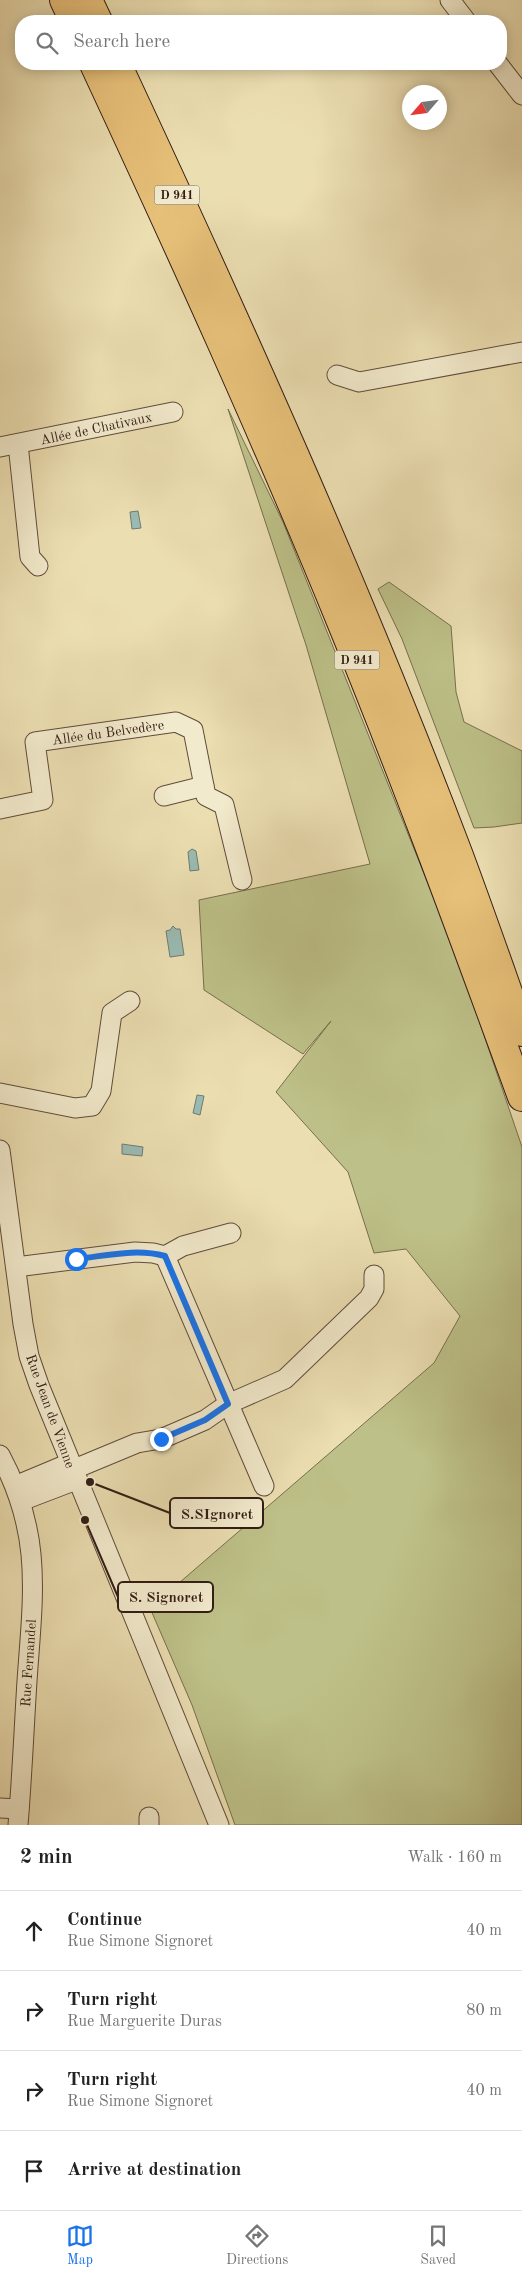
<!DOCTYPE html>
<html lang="en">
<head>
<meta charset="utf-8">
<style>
	:root { --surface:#fff; --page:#f6f6f6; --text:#222; --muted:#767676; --line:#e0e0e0; --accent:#1a73e8 }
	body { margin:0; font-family:"Old Standard TT",serif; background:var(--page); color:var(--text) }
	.compass { position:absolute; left:402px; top:85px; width:45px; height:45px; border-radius:50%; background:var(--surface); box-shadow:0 2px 12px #0003; rotate:242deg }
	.stop { position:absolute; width:15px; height:15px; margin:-11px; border:4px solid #1a73e8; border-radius:50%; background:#fff }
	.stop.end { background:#1a73e8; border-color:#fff; box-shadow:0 1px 5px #0008 }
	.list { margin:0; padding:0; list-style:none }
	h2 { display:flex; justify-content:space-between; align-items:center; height:65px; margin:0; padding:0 20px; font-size:21px }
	h2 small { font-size:16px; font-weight:400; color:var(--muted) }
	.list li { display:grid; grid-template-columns:32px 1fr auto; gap:15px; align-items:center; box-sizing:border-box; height:80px; padding:0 20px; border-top:1px solid var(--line) }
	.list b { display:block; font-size:19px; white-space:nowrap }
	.list p { margin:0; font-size:16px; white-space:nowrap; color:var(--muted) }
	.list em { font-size:16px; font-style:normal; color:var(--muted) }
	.icon { flex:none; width:28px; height:28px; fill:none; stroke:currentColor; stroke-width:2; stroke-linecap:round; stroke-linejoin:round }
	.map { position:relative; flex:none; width:522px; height:1825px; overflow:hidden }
	.search { position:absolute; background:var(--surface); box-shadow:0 2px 12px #0003; left:15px; right:15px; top:15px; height:55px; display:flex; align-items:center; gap:12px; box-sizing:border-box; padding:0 18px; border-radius:20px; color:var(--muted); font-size:19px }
	.sheet { height:385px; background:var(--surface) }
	nav { display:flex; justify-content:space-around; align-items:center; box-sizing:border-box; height:70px; border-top:1px solid var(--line); background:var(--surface); font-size:14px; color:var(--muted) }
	nav a { display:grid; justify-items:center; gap:2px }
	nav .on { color:var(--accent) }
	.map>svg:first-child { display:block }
</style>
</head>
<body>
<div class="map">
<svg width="522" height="1825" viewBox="0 0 522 1825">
	<rect width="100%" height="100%" fill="#ebdeb1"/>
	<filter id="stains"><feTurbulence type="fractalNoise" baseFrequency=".004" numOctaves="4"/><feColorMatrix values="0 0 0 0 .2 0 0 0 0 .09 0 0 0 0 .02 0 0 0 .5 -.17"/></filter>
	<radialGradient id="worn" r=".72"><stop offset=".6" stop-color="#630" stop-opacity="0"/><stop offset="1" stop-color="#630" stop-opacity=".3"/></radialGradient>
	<!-- green -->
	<g fill="#bdc088" stroke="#776e4e">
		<path d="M228,409L283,522L457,956L522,1147V1825H235L192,1705L150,1608L434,1363L460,1316L406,1249L374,1253L348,1172L276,1092L331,1021L303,1054L204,990L199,900L370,864L306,645Z"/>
		<path d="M389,582L451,626L456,692L464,722L522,751V823L494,827L474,828L402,639L378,589Z"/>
	</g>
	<!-- water -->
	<g fill="#9abbb3" stroke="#707b73">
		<path d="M138,511L141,528L132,529L130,512Z"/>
		<path d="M192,849L196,851L199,870L190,871L188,852Z"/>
		<path d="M173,926L176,929H180L184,955L170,957L166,931L170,930Z"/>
		<path d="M197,1095L204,1096L200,1115L193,1113Z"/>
		<path d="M122,1144L143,1147L142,1156L122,1154Z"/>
	</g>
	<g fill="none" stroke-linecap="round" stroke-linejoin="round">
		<defs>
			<g id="minor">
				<path d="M450,0L466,21"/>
				<path d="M498,64L522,95"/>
				<path d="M337,375L359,382L522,352"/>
				<path d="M18,444L30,557L38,566"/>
				<path d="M0,447L173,412"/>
				<path d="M164,796L204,786"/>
				<path d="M0,809L43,800L35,742L176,722L193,730L206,796L224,805L242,880"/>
				<path d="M0,1093L75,1108L92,1106L101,1091L112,1013L130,1001"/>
				<path d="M0,1150L23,1324L29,1356L39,1385L219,1825"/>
				<path d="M165,1256L264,1486"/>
				<path d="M16,1267L135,1252L153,1253L165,1256L183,1246L231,1233"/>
				<path d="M0,1455C43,1535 33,1594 27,1681C24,1729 22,1777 18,1825"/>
				<path d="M72,1470L137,1443L161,1439L205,1420L228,1404L285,1379L369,1298L374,1289V1275"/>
				<path d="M15,1486L70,1463"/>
				<path d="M21,1501L76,1480"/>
				<path d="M0,1808L19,1809"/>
				<path d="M149,1825V1817"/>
			</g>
			<g id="highway">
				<path d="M64,0L74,21"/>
				<path d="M88,0L98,21"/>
				<path d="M94,64C180,249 265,435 342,624C406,780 464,938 522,1097"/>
				<path d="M117,64C238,323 356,585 458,853C480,912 501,972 522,1032"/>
			</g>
		</defs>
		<!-- minor casing -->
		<use href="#minor" stroke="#604c3b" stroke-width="21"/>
		<!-- highway casing -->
		<use href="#highway" stroke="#311c14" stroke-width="30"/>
		<!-- minor -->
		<use href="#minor" stroke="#f2eacc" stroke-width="19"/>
		<!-- highway -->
		<use href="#highway" stroke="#e6bf78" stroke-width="28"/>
	</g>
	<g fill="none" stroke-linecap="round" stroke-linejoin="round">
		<!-- route -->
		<path stroke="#1a73e8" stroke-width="6" d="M76,1259C105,1256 136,1248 165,1256L228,1404L205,1420L161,1439"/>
	</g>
	<g text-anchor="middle" stroke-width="4" stroke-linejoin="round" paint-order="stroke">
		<!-- shield labels -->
		<g fill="#f2eacc" stroke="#6b5a4b" stroke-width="1">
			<rect x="154.5" y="185.5" width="45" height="19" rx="4"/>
			<rect x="334.5" y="650.5" width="45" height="19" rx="4"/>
		</g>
		<g font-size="12" font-weight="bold" fill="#311c14">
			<text x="177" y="199">D 941</text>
			<text x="357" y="664">D 941</text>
		</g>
		<!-- street labels -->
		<g font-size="14" fill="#311c14" stroke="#f2eacc">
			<text transform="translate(96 428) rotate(-12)" y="5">Allée de Chativaux</text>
			<text transform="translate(108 732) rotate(-8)" y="5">Allée du Belvedère</text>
			<text transform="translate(51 1411) rotate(70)" y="5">Rue Jean de Vienne</text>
			<text transform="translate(28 1663) rotate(-86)" y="5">Rue Fernandel</text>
		</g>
	</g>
	<!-- callouts -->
	<path fill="none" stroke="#311c14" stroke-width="2" d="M90 1482L170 1513M85 1520L118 1597"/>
	<g fill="#311c14" stroke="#f2eacc" stroke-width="2">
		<circle cx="90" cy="1482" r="5"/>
		<circle cx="85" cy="1520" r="5"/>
	</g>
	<g fill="#f2eacc" stroke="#311c14" stroke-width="2">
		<rect x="170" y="1498" width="93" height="30" rx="5"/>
		<rect x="118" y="1582" width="95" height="30" rx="5"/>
	</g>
	<g font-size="15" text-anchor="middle" font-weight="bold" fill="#311c14">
		<text x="217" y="1519">S.SIgnoret</text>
		<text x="166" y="1602">S. Signoret</text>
	</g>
	<rect width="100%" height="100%" filter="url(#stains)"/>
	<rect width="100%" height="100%" fill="url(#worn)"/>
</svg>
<svg class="compass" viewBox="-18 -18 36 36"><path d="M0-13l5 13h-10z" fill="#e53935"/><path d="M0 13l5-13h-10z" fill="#767676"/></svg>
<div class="stop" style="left:76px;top:1259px"></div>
<div class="stop end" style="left:161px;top:1439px"></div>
<div class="search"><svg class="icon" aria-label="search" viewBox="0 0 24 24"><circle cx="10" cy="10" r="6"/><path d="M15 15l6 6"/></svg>Search here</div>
</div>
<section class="sheet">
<h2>2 min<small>Walk · 160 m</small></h2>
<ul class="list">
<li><svg class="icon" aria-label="ahead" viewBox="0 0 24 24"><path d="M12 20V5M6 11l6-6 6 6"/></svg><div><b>Continue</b><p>Rue Simone Signoret</p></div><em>40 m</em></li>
<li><svg class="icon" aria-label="right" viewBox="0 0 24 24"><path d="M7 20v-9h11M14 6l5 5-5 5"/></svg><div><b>Turn right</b><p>Rue Marguerite Duras</p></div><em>80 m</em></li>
<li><svg class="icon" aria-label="right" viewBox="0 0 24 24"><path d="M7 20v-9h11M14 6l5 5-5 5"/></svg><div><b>Turn right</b><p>Rue Simone Signoret</p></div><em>40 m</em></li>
<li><svg class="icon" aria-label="arrive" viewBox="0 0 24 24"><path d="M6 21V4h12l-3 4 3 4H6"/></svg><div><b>Arrive at destination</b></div></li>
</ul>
</section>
<nav>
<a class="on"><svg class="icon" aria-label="map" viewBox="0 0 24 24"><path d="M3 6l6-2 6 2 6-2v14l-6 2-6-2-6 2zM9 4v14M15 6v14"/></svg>Map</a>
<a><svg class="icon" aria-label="directions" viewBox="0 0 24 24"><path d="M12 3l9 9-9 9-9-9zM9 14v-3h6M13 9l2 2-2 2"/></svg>Directions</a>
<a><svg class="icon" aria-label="saved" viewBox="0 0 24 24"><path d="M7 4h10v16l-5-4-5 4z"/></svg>Saved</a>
</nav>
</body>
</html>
